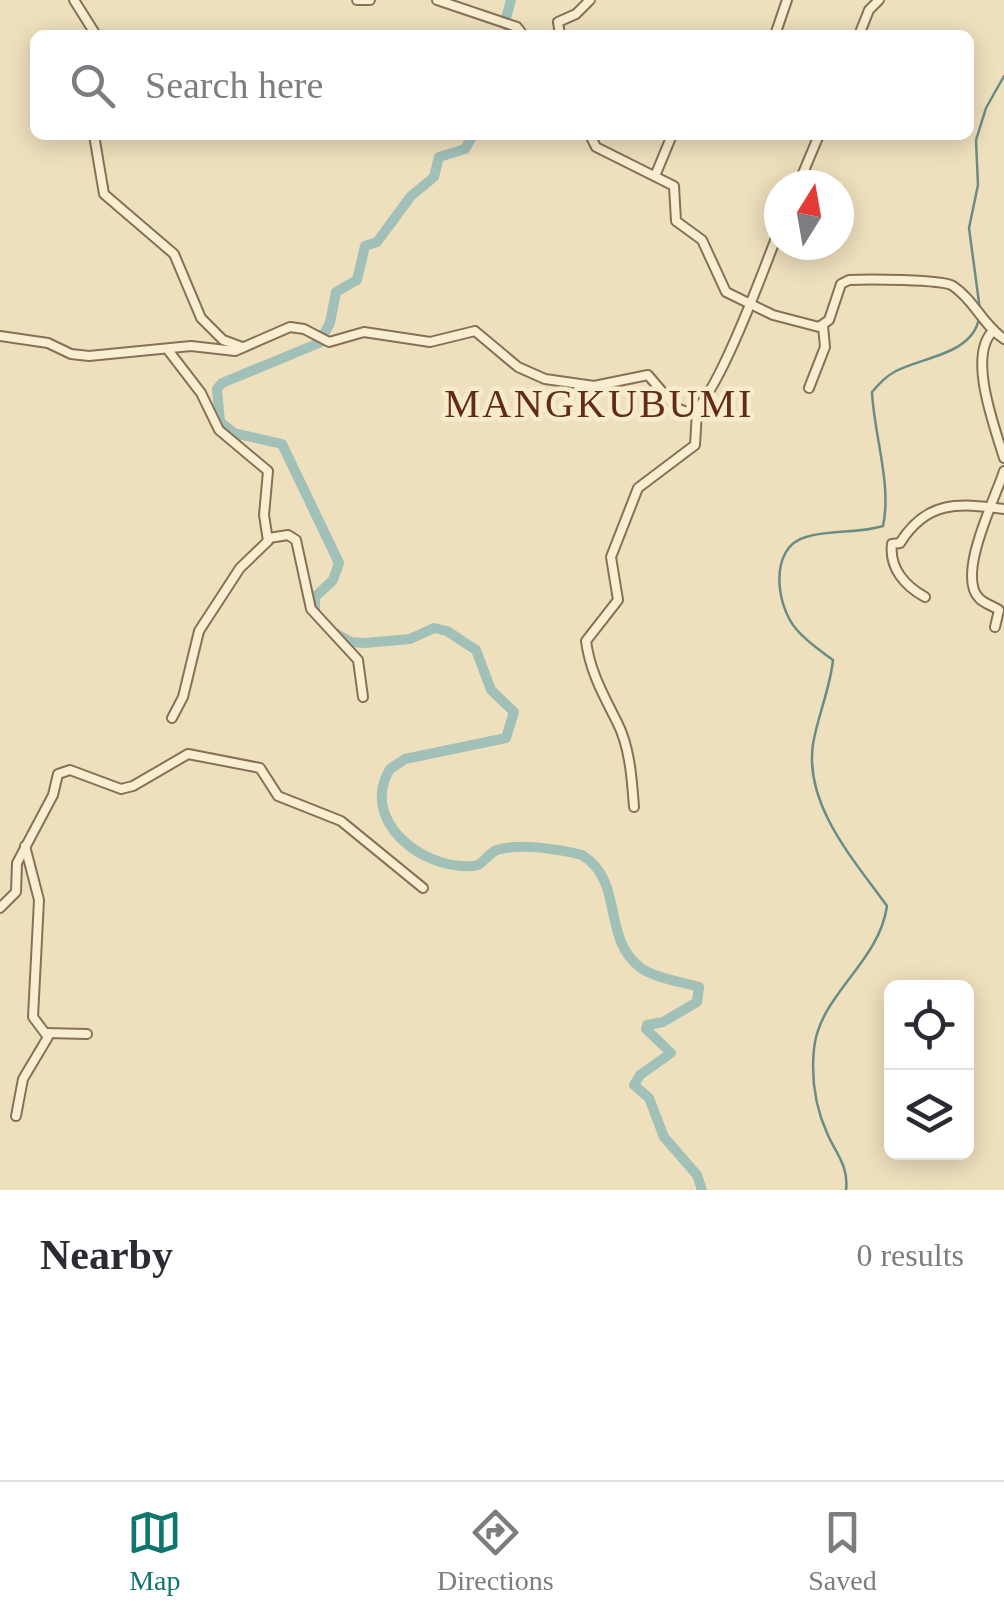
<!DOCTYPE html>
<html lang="en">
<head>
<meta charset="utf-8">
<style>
	:root { --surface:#fff; --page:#f7f7f7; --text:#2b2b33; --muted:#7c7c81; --line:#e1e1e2; --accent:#0f766e }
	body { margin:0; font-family:"Times New Roman",serif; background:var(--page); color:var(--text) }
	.controls { position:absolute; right:30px; bottom:30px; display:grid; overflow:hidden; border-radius:15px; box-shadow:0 5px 25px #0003 }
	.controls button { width:90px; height:90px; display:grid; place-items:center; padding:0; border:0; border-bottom:2px solid var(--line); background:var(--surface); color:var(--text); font:50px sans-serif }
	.compass { position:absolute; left:764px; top:170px; width:90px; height:90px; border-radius:50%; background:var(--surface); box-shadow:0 5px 25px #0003; rotate:11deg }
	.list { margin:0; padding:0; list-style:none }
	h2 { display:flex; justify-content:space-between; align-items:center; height:130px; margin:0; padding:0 40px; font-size:42px }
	h2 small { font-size:32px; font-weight:400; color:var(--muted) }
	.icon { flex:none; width:55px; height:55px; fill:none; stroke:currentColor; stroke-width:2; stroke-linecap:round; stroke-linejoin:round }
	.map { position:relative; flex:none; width:1004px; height:1190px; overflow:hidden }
	.search { position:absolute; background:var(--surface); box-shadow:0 5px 25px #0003; left:30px; right:30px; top:30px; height:110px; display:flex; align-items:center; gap:25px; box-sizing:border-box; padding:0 35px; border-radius:15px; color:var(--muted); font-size:38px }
	.sheet { height:290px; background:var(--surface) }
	nav { display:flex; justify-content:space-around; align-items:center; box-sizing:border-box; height:140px; border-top:2px solid var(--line); background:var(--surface); font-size:28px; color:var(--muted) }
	nav a { display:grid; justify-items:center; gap:5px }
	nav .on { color:var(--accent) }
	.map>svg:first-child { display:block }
</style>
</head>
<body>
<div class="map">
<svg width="1004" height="1190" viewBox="0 0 1004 1190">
	<rect width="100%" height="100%" fill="#efe0bd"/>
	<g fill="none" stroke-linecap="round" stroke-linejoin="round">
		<!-- stream -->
		<g stroke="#698d85" stroke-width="2.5">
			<path d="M980,310L969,228L978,185L976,140L986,108L1004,76"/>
			<path d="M846,1190C849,1166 836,1154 827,1133C815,1106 811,1078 814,1049C819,995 879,963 887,906C854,860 804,805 813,744C818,715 830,689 833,660C821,651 807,642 797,630C776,607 768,547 806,537C831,529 858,534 883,526C892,485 874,435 872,392C879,384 886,376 896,371C923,357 973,354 979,318"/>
		</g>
		<!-- river -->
		<g stroke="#a1c0b7" stroke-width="10">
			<path d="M511,0L505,22L512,35"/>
			<path d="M315,614V597L333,580L339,563L282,444L234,433L220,422L217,389L222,383L319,343L330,323L336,292L357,280L365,246L377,242L411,196L434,177L439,157L465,149L473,135"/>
			<path d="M335,633L351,642L364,643L410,639L434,628L447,631L476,650L491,690L514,712L506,738L405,759L390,769C359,820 422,870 472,866C484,866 486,854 497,850C521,843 558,849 582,855C625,881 601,939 641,968C655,978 682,982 699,987L697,1002L663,1022L647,1025L646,1029L671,1053L640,1075L634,1085L649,1098L664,1137L697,1175L702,1190"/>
		</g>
		<defs>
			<g id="minor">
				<path d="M74,0L96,35"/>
				<path d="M357,0H370"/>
				<path d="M437,0L517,27L523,35"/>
				<path d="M560,35L558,22L576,14L590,0"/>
				<path d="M775,35L787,0"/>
				<path d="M859,35L869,10L879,0"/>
				<path d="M94,135L104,194L174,254L201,318L223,340L242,347"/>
				<path d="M590,135L596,147L674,186L676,221L702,240L726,292L773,315L819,327L829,320L841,284L849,280C865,279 943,279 953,286C974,300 983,325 1004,339"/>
				<path d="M655,176L672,135"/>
				<path d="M798,185L819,135"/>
				<path d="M993,331C967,356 995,428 1004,458"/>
				<path d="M0,336L48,343L71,354L89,356L191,346L235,351L290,327L304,329L329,342L364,332L430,342L475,331L518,367L545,379L594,386L648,375L676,408L690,413C715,405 767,261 779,230"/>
				<path d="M168,350L201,393L219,430L268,471L264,515L268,541L240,568L199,631L183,697L172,718"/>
				<path d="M809,388L825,347L823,326"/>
				<path d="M269,538L288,535L296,540L311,609L358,660L363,697"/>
				<path d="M925,597C905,586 889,568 892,544L900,543C927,500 958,503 1004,509"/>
				<path d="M995,627L999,610C993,606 983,603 979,598C956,575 996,497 1004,471"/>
				<path d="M634,807C632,780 630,747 617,722C604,696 590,672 586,641L618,600L611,557L638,488L695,445L697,411"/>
				<path d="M0,908L16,892L17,863L53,795L58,774L70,770L121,789L133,786L188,754L260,768L278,796L341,821L423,888"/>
				<path d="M46,1033L87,1034"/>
				<path d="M16,1116L23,1079L48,1037L33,1017L39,900L25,846"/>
			</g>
		</defs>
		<!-- minor casing -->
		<use href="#minor" stroke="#877156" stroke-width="12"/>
		<!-- minor -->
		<use href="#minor" stroke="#f9eed1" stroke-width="8"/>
	</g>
	<g text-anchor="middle" stroke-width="9" stroke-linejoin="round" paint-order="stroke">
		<!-- quarter labels -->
		<g font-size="40" letter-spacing="2.5" fill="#632a1a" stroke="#f6ebcd">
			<text x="599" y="417">MANGKUBUMI</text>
		</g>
	</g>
</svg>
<div class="controls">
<button><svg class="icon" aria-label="locate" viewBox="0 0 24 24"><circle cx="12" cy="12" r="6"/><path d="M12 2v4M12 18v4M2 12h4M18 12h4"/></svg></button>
<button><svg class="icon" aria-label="layers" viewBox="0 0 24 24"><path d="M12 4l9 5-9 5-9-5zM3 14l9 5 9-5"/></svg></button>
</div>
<svg class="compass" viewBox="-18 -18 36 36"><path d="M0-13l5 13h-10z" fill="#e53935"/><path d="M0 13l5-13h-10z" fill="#7c7c81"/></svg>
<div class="search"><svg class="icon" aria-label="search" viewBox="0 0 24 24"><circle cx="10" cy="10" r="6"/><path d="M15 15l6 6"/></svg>Search here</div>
</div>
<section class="sheet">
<h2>Nearby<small>0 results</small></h2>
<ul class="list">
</ul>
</section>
<nav>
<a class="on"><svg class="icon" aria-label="map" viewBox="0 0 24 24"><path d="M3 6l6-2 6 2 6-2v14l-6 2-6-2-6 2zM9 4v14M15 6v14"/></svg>Map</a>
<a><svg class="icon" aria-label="directions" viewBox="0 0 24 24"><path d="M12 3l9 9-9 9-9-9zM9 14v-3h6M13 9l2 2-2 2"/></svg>Directions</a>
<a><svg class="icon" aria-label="saved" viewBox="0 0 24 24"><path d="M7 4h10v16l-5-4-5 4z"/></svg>Saved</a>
</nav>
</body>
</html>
